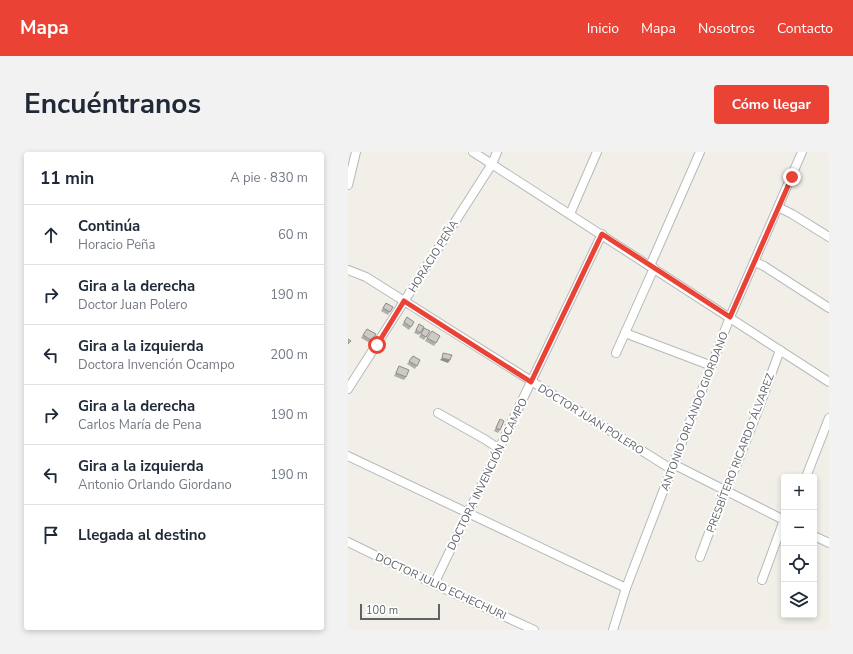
<!DOCTYPE html>
<html lang="es">
<head>
<meta charset="utf-8">
<style>
	:root { --surface:#fff; --page:#f2f2f3; --text:#1f2937; --muted:#747a83; --line:#e0e1e3; --accent:#ea4335 }
	body { margin:0; font-family:"Nunito Sans",sans-serif; background:var(--page); color:var(--text) }
	.controls { position:absolute; right:12px; bottom:12px; display:grid; overflow:hidden; border-radius:4px; box-shadow:0 2px 6px #0003 }
	.controls button { width:36px; height:36px; display:grid; place-items:center; padding:0; border:0; border-bottom:1px solid var(--line); background:var(--surface); color:var(--text); font:20px sans-serif }
	.scale { position:absolute; left:12px; bottom:10px; width:80px; box-sizing:border-box; padding-left:4px; border:2px solid #5f6368; border-top:0; font-size:11px; line-height:14px; white-space:nowrap; color:#5f6368; -webkit-text-stroke:3px #fff; paint-order:stroke }
	.stop { position:absolute; width:12px; height:12px; margin:-9px; border:3px solid #ea4335; border-radius:50%; background:#fff }
	.stop.end { background:#ea4335; border-color:#fff; box-shadow:0 1px 4px #0008 }
	.list { margin:0; padding:0; list-style:none }
	h2 { display:flex; justify-content:space-between; align-items:center; height:52px; margin:0; padding:0 16px; font-size:17px }
	h2 small { font-size:13px; font-weight:400; color:var(--muted) }
	.list li { display:grid; grid-template-columns:26px 1fr auto; gap:12px; align-items:center; box-sizing:border-box; height:60px; padding:0 16px; border-top:1px solid var(--line) }
	.list b { display:block; font-size:15px; white-space:nowrap }
	.list p { margin:0; font-size:13px; white-space:nowrap; color:var(--muted) }
	.list em { font-size:13px; font-style:normal; color:var(--muted) }
	.icon { flex:none; width:22px; height:22px; fill:none; stroke:currentColor; stroke-width:2; stroke-linecap:round; stroke-linejoin:round }
	.map { position:relative; flex:none; width:481px; height:478px; overflow:hidden; border-radius:4px }
	header { display:flex; align-items:center; gap:24px; box-sizing:border-box; height:56px; padding:0 20px; background:var(--accent); color:#fff }
	header strong { font-size:19px }
	nav { display:flex; gap:22px; margin-inline-start:auto; font-size:14px }
	.intro { display:flex; align-items:center; justify-content:space-between; box-sizing:border-box; height:96px; padding:0 24px }
	h1 { margin:0; font-size:28px }
	.button { padding:10px 18px; border-radius:4px; background:var(--accent); color:#fff; font-size:14px; font-weight:700 }
	main { display:flex; gap:24px; padding:0 24px }
	aside { flex:1; background:var(--surface); border-radius:4px; box-shadow:0 2px 6px #0003 }
	.map>svg:first-child { display:block }
</style>
</head>
<body>
<header>
<strong>Mapa</strong>
<nav><a>Inicio</a><a>Mapa</a><a>Nosotros</a><a>Contacto</a></nav>
</header>
<div class="intro"><h1>Encuéntranos</h1><a class="button">Cómo llegar</a></div>
<main>
<aside>
<h2>11 min<small>A pie · 830 m</small></h2>
<ul class="list">
<li><svg class="icon" aria-label="ahead" viewBox="0 0 24 24"><path d="M12 20V5M6 11l6-6 6 6"/></svg><div><b>Continúa</b><p>Horacio Peña</p></div><em>60 m</em></li>
<li><svg class="icon" aria-label="right" viewBox="0 0 24 24"><path d="M7 20v-9h11M14 6l5 5-5 5"/></svg><div><b>Gira a la derecha</b><p>Doctor Juan Polero</p></div><em>190 m</em></li>
<li><svg class="icon" aria-label="left" viewBox="0 0 24 24"><path d="M17 20v-9H6M10 6l-5 5 5 5"/></svg><div><b>Gira a la izquierda</b><p>Doctora Invención Ocampo</p></div><em>200 m</em></li>
<li><svg class="icon" aria-label="right" viewBox="0 0 24 24"><path d="M7 20v-9h11M14 6l5 5-5 5"/></svg><div><b>Gira a la derecha</b><p>Carlos María de Pena</p></div><em>190 m</em></li>
<li><svg class="icon" aria-label="left" viewBox="0 0 24 24"><path d="M17 20v-9H6M10 6l-5 5 5 5"/></svg><div><b>Gira a la izquierda</b><p>Antonio Orlando Giordano</p></div><em>190 m</em></li>
<li><svg class="icon" aria-label="arrive" viewBox="0 0 24 24"><path d="M6 21V4h12l-3 4 3 4H6"/></svg><div><b>Llegada al destino</b></div></li>
</ul>
</aside>
<div class="map">
<svg width="481" height="478" viewBox="0 0 481 478">
	<rect width="100%" height="100%" fill="#f1efe8"/>
	<g fill="none" stroke-linecap="round" stroke-linejoin="round">
		<defs>
			<g id="minor">
				<path d="M125,0L481,230"/>
				<path d="M0,33L8,0"/>
				<path d="M430,55L444,62L481,85"/>
				<path d="M222,62L249,0"/>
				<path d="M407,110L416,114L481,156"/>
				<path d="M302,114L352,0"/>
				<path d="M0,118L18,125L323,317"/>
				<path d="M277,181L364,214"/>
				<path d="M268,201L306,116"/>
				<path d="M0,237L144,12L149,0"/>
				<path d="M90,261L138,288L151,297"/>
				<path d="M0,304L278,436"/>
				<path d="M325,312L436,368"/>
				<path d="M458,325L481,266"/>
				<path d="M466,384L481,391"/>
				<path d="M0,390L86,432L186,478"/>
				<path d="M352,405L377,338L389,312L412,253L432,198"/>
				<path d="M414,428L436,368"/>
				<path d="M86,432L254,82"/>
				<path d="M265,478L278,436L382,165L454,0"/>
			</g>
		</defs>
		<!-- minor casing -->
		<use href="#minor" stroke="#b5b8bc" stroke-width="10"/>
		<!-- minor -->
		<use href="#minor" stroke="#fff" stroke-width="8"/>
	</g>
	<!-- wall -->
	<g fill="#afaea9">
		<path d="M38,151L45,155L40,163L33,159Z"/>
		<path d="M59,165L66,170L61,178L54,173Z"/>
		<path d="M71,172L76,175L71,183L66,181Z"/>
		<path d="M76,176L82,179L76,188L71,185Z"/>
		<path d="M19,177L28,182L22,191L13,186Z"/>
		<path d="M82,181L92,184L86,194L77,189Z"/>
		<path d="M65,204L72,208L67,217L59,212Z"/>
		<path d="M51,214L58,225L56,228L46,224Z"/>
		<path d="M152,267V278L150,281L146,279Z"/>
	</g>
	<!-- shaded-wall -->
	<path fill="#8f8d8a" d="M94,206L102,208L100,211L92,208Z"/>
	<!-- building -->
	<g fill="#cccac5" stroke="#8f8d8a">
		<path d="M38,151L45,155L42,160L35,156Z"/>
		<path d="M59,165L66,170L63,175L56,170Z"/>
		<path d="M71,172L76,175L72,181L68,178Z"/>
		<path d="M76,176L82,179L78,185L73,182Z"/>
		<path d="M19,177L28,182L24,189L15,183Z"/>
		<path d="M84,179L92,184L88,191L79,186Z"/>
		<path d="M0,187L3,189L0,192Z"/>
		<path d="M95,201L104,203L102,208L94,206Z"/>
		<path d="M65,204L72,208L69,214L61,209Z"/>
		<path d="M51,214L61,218L58,225L48,221Z"/>
		<path d="M152,267L156,269L152,278L148,276Z"/>
	</g>
	<g fill="none" stroke-linecap="round" stroke-linejoin="round">
		<!-- route -->
		<path stroke="#ea4335" stroke-width="5" d="M29,193L56,149L183,230L254,82L382,165L444,25"/>
	</g>
	<g text-anchor="middle" stroke-width="4" stroke-linejoin="round" paint-order="stroke">
		<!-- street labels -->
		<g font-size="11" fill="#5f6368" stroke="#fff">
			<text transform="translate(85 104) rotate(-58)" y="4">HORACIO PEÑA</text>
			<text transform="translate(346 259) rotate(-69)" y="4">ANTONIO ORLANDO GIORDANO</text>
			<text transform="translate(243 267) rotate(32)" y="4">DOCTOR JUAN POLERO</text>
			<text transform="translate(392 301) rotate(-69)" y="4">PRESBÍTERO RICARDO ÁLVAREZ</text>
			<text transform="translate(139 322) rotate(-64)" y="4">DOCTORA INVENCIÓN OCAMPO</text>
			<text transform="translate(93 434) rotate(25)" y="4">DOCTOR JULIO ECHECHURI</text>
		</g>
	</g>
</svg>
<div class="controls">
<button>+</button>
<button>−</button>
<button><svg class="icon" aria-label="locate" viewBox="0 0 24 24"><circle cx="12" cy="12" r="6"/><path d="M12 2v4M12 18v4M2 12h4M18 12h4"/></svg></button>
<button><svg class="icon" aria-label="layers" viewBox="0 0 24 24"><path d="M12 4l9 5-9 5-9-5zM3 14l9 5 9-5"/></svg></button>
</div>
<div class="scale">100 m</div>
<div class="stop" style="left:29px;top:193px"></div>
<div class="stop end" style="left:444px;top:25px"></div>
</div>
</main>
</body>
</html>
